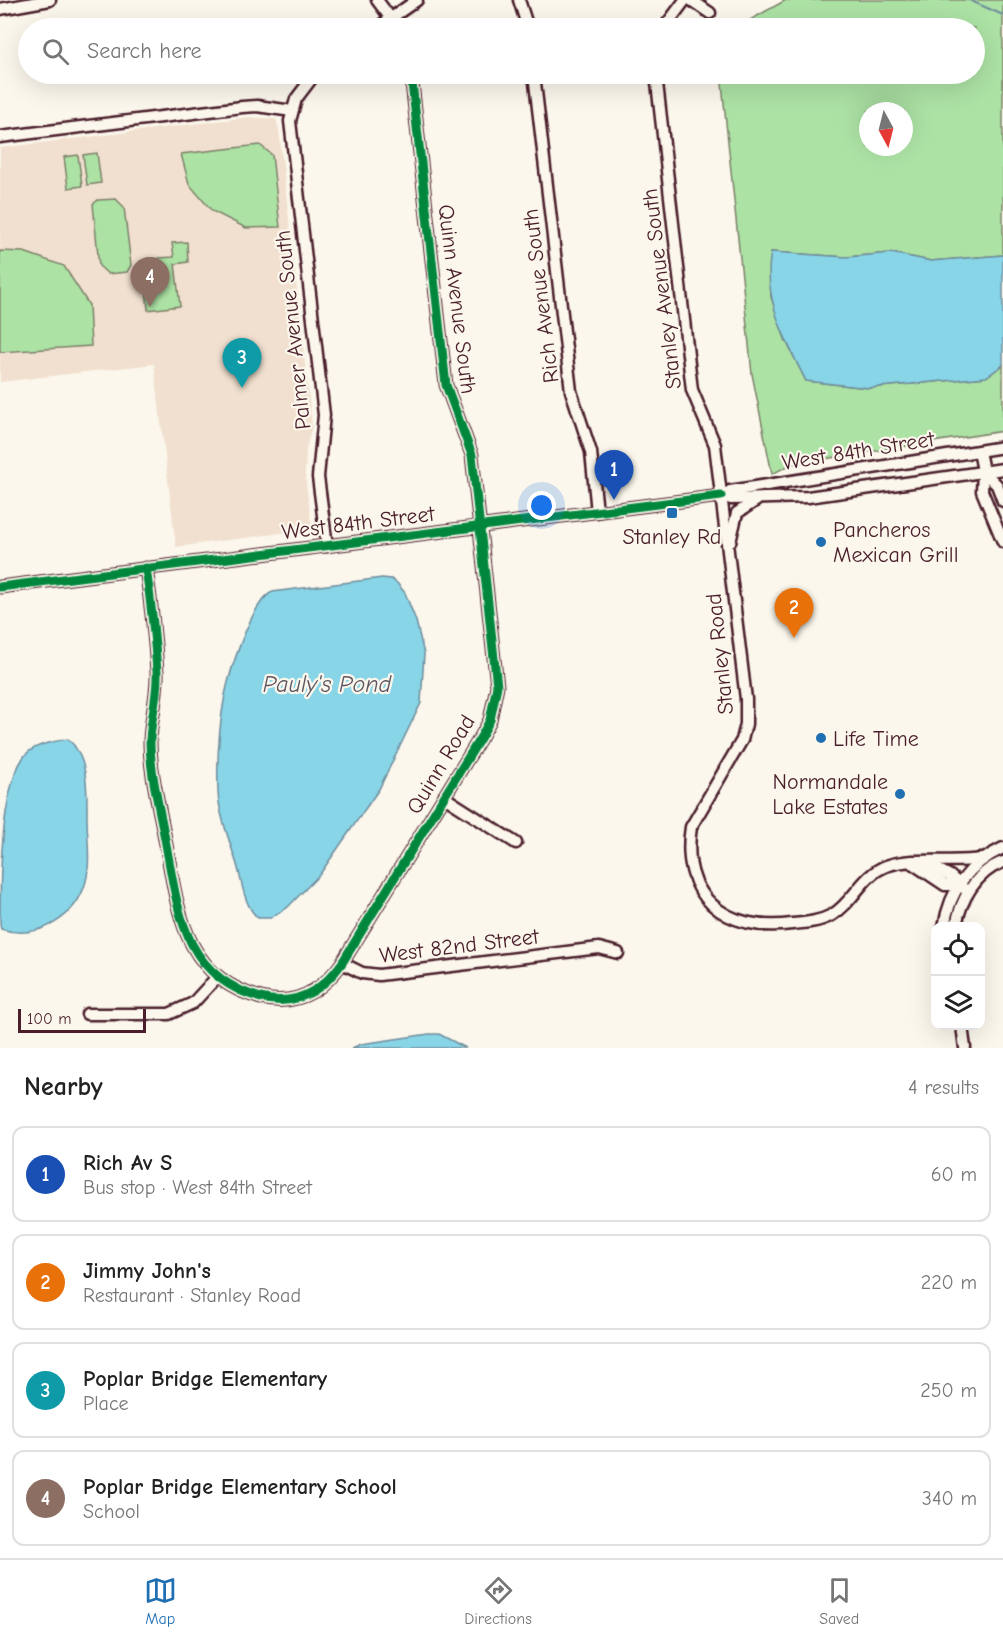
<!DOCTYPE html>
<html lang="en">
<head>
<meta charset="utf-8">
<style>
	:root { --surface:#fff; --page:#f6f6f6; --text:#222; --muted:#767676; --line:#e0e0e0; --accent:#1f6fb2 }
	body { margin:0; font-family:"Comic Neue",sans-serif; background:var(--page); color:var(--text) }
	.controls { position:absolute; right:18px; bottom:18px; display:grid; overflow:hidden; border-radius:12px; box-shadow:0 6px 24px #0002 }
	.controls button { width:54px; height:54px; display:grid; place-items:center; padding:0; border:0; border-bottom:2px solid var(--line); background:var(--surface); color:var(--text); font:30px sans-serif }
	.compass { position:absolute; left:859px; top:102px; width:54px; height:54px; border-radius:50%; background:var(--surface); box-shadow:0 6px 24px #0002; rotate:173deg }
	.scale { position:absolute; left:18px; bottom:15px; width:128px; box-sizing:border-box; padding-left:6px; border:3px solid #4a1f2b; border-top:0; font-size:16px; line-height:21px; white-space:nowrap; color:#4a1f2b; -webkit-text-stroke:4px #fbf7ec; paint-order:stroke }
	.you { position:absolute; left:542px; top:506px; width:21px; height:21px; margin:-15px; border:4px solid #fff; border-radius:50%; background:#1a73e8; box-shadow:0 0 0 9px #1a73e833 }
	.badge { display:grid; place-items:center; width:39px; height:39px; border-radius:50%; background:var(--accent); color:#fff; font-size:20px; font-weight:700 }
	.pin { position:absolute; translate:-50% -50px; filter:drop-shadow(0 2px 3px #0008) }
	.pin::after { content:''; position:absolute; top:32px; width:21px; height:18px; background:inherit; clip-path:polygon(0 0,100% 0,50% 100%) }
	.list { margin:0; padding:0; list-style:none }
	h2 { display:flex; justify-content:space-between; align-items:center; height:78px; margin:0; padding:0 24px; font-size:26px }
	h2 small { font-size:20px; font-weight:400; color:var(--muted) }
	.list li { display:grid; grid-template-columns:39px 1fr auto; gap:18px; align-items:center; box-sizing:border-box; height:96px; margin:0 12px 12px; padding:0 12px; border:2px solid var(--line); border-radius:12px }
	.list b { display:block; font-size:22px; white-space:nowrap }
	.list p { margin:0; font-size:20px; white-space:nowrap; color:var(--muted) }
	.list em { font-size:20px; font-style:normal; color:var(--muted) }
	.icon { flex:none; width:33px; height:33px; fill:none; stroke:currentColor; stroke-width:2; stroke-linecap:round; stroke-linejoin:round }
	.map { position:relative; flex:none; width:1003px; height:1048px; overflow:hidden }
	.search { position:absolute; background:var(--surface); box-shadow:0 6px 24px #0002; left:18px; right:18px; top:18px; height:66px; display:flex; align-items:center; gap:15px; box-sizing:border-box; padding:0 21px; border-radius:33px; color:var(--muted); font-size:22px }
	.sheet { height:510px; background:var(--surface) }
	nav { display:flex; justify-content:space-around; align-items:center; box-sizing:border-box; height:84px; border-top:2px solid var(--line); background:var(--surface); font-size:16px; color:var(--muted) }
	nav a { display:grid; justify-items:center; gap:3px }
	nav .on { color:var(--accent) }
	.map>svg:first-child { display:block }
</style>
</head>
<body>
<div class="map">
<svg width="1003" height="1048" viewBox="0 0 1003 1048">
	<rect width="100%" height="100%" fill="#fbf7ec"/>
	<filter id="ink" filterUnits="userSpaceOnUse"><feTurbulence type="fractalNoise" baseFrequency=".0167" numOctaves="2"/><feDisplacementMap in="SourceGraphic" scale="12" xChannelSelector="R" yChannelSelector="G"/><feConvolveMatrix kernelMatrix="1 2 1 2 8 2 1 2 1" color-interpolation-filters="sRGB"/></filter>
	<g filter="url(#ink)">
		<!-- built -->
		<path fill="#f1e0cf" d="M249,117L276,119L279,129L312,426L306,449L305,475L312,529L176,547L154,364L0,382V148Z"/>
		<!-- green -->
		<g fill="#ace2a4" stroke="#7b8068" stroke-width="1.5" fill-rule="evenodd">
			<path d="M786,0H1003V255L931,261L891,253L847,257L771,252V297L785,339L806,381L869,388L986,377L1003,365V431L792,464L772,474L752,374L721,74H974V28H728L741,25ZM868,111H904V147H868Z"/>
			<path d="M260,145L272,155L280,227L246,228L212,211L189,184L181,154Z"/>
			<path d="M97,153L101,183L87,185L83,155Z"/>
			<path d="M78,155L82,186L68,188L64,157Z"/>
			<path d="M116,199L124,207L131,265L127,272L108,274L99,266L93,204L98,200Z"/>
			<path d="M187,242L188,262L175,264L180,306L148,310L146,287L162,285L159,258L174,257L172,243Z"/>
			<path d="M0,251L24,252L64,266L89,305L91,346L0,352Z"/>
		</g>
		<!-- water -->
		<g fill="#88d5e7" stroke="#6f8c9c" stroke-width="1.5">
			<path d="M771,252L847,257L891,253L931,261L1003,255V365L986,377L869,388L806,381C786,341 762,298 771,252Z"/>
			<path d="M382,578L391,579L397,583L405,593L416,621L424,654L421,703L379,789L320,874L287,908L270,918H258C245,907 242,884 238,868C231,844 219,816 218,792C217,761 219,726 225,695C230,671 251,603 272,592Z"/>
			<path d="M68,739C89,757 87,792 87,817C87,837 91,862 86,881C77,918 37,941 1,929L0,925C0,883 0,793 23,758C32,744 53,742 68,739Z"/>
			<path d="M429,1034H439L466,1048H352L361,1044Z"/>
		</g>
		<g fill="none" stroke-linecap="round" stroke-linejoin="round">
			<!-- stream -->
			<path stroke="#6f8c9c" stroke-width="2" d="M969,0L1003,15"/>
			<defs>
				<g id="minor">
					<path d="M377,0L398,28"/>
					<path d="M519,0L528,28"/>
					<path d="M691,0L710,13"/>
					<path d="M0,9L50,0"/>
					<path d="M377,28L417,0"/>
					<path d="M664,28L685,0"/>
					<path d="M315,74L296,99L290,121L324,415L318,477L327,546"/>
					<path d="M534,74L571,391L591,452L597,512"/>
					<path d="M656,74L692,390L715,445L746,699V724L742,740L691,827C680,896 725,933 792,924C805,923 819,922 832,915C853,903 862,875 886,866C915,856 951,864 981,859"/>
					<path d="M0,137L242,107L257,106L292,111"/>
					<path d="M979,451L983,471L982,491L1003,542"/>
					<path d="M983,471L997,485L1003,501"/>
					<path d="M721,496L730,491L1003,447"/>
					<path d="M730,542L737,513L757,500"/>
					<path d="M146,568C151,603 155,638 157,672C158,695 151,717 150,740C150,773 159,806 165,839C178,907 181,976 261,998C296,1007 322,991 342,963L482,735L490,720L497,686L472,455L446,385L411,74"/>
					<path d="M0,587L721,496L731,499L808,497L1003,469"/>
					<path d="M444,797L516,843"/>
					<path d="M924,862L950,876L963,888"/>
					<path d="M912,863L945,885H958"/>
					<path d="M944,927C950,889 969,864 1003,848"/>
					<path d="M956,927C960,900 976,872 1003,862"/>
					<path d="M342,963L362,973L379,975L599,948L618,953"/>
					<path d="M87,1014H169L193,1003L217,977"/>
					<path d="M962,1026L965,1048"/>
				</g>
			</defs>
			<!-- minor casing -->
			<use href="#minor" stroke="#4a1f2b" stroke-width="15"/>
			<!-- minor -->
			<use href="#minor" stroke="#fbf7ec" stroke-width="10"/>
			<defs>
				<g id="cycleway">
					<path d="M146,568C151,603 155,638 157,672C158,695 151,717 150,740C150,773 159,806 165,839C178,907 181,976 261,998C296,1007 322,991 342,963L482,735L490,720L497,686L472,455L446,385L411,74"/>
					<path d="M0,587L721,496"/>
				</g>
			</defs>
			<!-- cycleway casing -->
			<use href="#cycleway" stroke="#fbf7ec" stroke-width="13"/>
			<!-- cycleway -->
			<use href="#cycleway" stroke="#00873e" stroke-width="9"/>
		</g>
	</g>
	<!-- markers -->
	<g fill="#1f6fb2" stroke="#fbf7ec" stroke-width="2">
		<rect x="666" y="507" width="12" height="12" rx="3"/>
		<circle cx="821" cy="542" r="6"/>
		<circle cx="821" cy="738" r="6"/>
		<circle cx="900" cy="794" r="6"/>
	</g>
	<g text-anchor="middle" stroke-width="4.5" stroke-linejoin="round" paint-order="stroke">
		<!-- street labels -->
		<g font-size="22" fill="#4a1f2b" stroke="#fbf7ec">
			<text transform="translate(661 289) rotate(-97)" y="8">Stanley Avenue South</text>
			<text transform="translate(540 296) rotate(-97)" y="8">Rich Avenue South</text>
			<text transform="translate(458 299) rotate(83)" y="8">Quinn Avenue South</text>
			<text transform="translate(292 330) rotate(-96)" y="8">Palmer Avenue South</text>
			<text transform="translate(858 450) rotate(-9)" y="8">West 84th Street</text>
			<text transform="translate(358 522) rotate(-7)" y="8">West 84th Street</text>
			<text transform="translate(719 654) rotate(-96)" y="8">Stanley Road</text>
			<text transform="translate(440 764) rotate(-59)" y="8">Quinn Road</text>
			<text transform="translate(459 945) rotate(-7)" y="8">West 82nd Street</text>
		</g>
		<!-- poi labels -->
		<g font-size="22" fill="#4a1f2b" stroke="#fbf7ec" text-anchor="start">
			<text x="833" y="537">Pancheros<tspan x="833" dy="25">Mexican Grill</tspan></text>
			<text x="672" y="544" text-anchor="middle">Stanley Rd</text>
			<text x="833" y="746">Life Time</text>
			<text x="888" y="789" text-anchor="end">Normandale<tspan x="888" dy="25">Lake Estates</tspan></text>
		</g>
		<!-- water labels -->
		<g font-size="24" font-style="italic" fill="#5d5663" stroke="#fbf7ec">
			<text x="327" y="692">Pauly's Pond</text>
		</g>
	</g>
</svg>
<div class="controls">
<button><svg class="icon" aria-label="locate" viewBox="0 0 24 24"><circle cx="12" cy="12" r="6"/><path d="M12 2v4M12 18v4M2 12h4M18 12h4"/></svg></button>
<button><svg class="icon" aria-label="layers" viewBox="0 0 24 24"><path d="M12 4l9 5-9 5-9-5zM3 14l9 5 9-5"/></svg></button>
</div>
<svg class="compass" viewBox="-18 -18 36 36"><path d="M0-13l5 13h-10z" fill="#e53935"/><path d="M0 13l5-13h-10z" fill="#767676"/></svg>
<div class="scale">100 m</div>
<div class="you"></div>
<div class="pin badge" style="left:614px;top:500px;background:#1a4fb4">1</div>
<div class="pin badge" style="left:794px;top:638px;background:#e8710a">2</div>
<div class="pin badge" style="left:242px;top:388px;background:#0f9aa8">3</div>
<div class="pin badge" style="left:150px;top:307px;background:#8d6e63">4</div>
<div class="search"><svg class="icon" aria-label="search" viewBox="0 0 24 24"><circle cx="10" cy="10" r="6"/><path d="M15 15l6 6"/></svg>Search here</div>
</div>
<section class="sheet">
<h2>Nearby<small>4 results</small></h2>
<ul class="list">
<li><span class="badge" style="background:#1a4fb4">1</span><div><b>Rich Av S</b><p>Bus stop · West 84th Street</p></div><em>60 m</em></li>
<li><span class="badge" style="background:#e8710a">2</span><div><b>Jimmy John's</b><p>Restaurant · Stanley Road</p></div><em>220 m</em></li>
<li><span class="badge" style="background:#0f9aa8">3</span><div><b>Poplar Bridge Elementary</b><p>Place</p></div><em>250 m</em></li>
<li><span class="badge" style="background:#8d6e63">4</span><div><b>Poplar Bridge Elementary School</b><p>School</p></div><em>340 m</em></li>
</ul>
</section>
<nav>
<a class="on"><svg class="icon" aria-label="map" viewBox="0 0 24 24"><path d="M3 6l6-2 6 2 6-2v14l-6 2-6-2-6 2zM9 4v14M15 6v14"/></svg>Map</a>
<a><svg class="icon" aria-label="directions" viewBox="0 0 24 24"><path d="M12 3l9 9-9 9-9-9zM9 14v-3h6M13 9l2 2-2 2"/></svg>Directions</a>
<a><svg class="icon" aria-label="saved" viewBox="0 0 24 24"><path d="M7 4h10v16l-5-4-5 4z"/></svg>Saved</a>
</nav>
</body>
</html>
